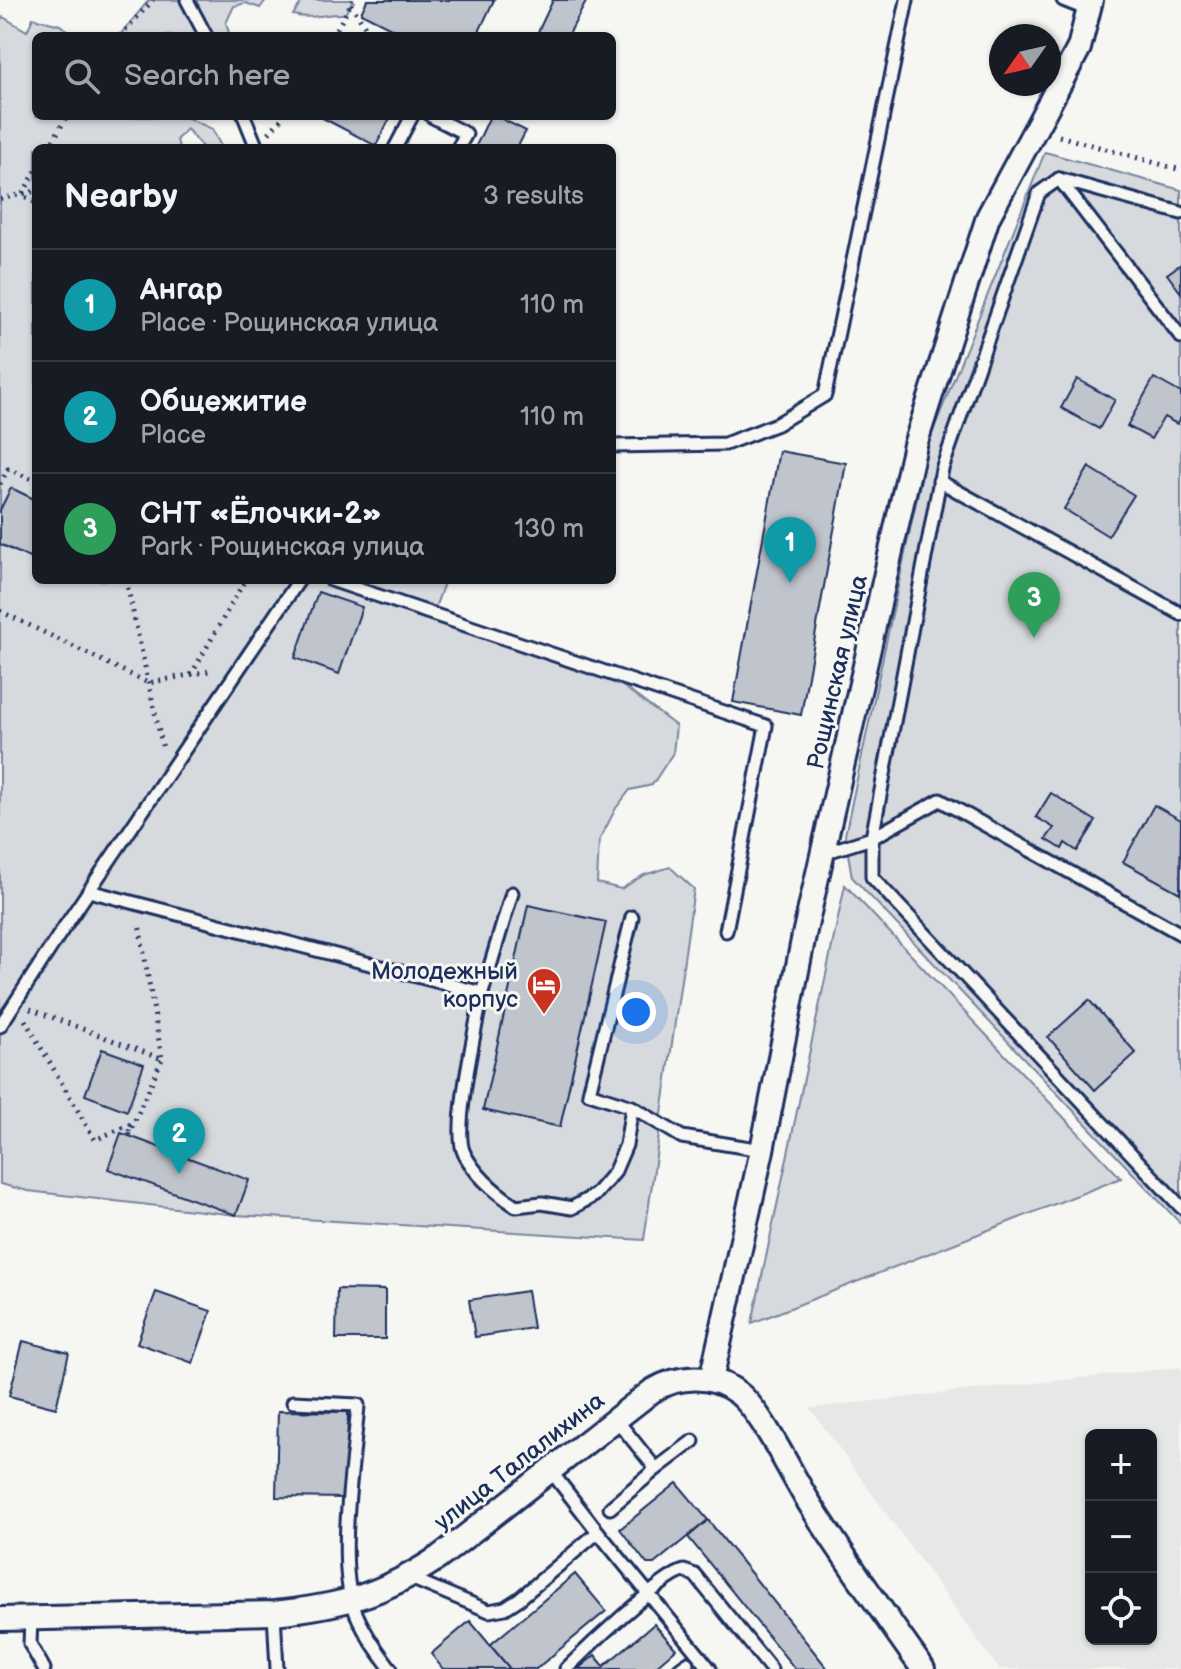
<!DOCTYPE html>
<html lang="en">
<head>
<meta charset="utf-8">
<style>
	:root { --surface:#171b24; --page:#20242c; --text:#f1f3f6; --muted:#9ea1a6; --line:#363941; --accent:#db2777 }
	body { margin:0; font-family:"Balsamiq Sans",sans-serif; background:var(--page); color:var(--text) }
	.controls { position:absolute; right:24px; bottom:24px; display:grid; overflow:hidden; border-radius:12px; box-shadow:0 2px 6px #0004 }
	.controls button { width:72px; height:72px; display:grid; place-items:center; padding:0; border:0; border-bottom:2px solid var(--line); background:var(--surface); color:var(--text); font:40px sans-serif }
	.compass { position:absolute; left:989px; top:24px; width:72px; height:72px; border-radius:50%; background:var(--surface); box-shadow:0 2px 6px #0004; rotate:236deg }
	.you { position:absolute; left:636px; top:1012px; width:28px; height:28px; margin:-20px; border:6px solid #fff; border-radius:50%; background:#1a73e8; box-shadow:0 0 0 12px #1a73e833 }
	.badge { display:grid; place-items:center; width:52px; height:52px; border-radius:50%; background:var(--accent); color:#fff; font-size:26px; font-weight:700 }
	.pin { position:absolute; translate:-50% -66px; filter:drop-shadow(0 2px 4px #0008) }
	.pin::after { content:''; position:absolute; top:42px; width:28px; height:24px; background:inherit; clip-path:polygon(0 0,100% 0,50% 100%) }
	.list { margin:0; padding:0; list-style:none }
	h2 { display:flex; justify-content:space-between; align-items:center; height:104px; margin:0; padding:0 32px; font-size:34px }
	h2 small { font-size:26px; font-weight:400; color:var(--muted) }
	.list li { display:grid; grid-template-columns:52px 1fr auto; gap:24px; align-items:center; box-sizing:border-box; height:112px; padding:0 32px; border-top:2px solid var(--line) }
	.list b { display:block; font-size:30px; white-space:nowrap }
	.list p { margin:0; font-size:26px; white-space:nowrap; color:var(--muted) }
	.list em { font-size:26px; font-style:normal; color:var(--muted) }
	.icon { flex:none; width:44px; height:44px; fill:none; stroke:currentColor; stroke-width:2; stroke-linecap:round; stroke-linejoin:round }
	.map { position:relative; flex:none; width:1181px; height:1669px; overflow:hidden }
	.search { position:absolute; background:var(--surface); box-shadow:0 2px 6px #0004; left:32px; top:32px; width:584px; height:88px; display:flex; align-items:center; gap:20px; box-sizing:border-box; padding:0 28px; border-radius:12px; color:var(--muted); font-size:30px }
	.panel { position:absolute; background:var(--surface); box-shadow:0 2px 6px #0004; left:32px; top:144px; width:584px; height:440px; border-radius:12px }
	.map>svg:first-child { display:block }
</style>
</head>
<body>
<div class="map">
<svg width="1181" height="1669" viewBox="0 0 1181 1669">
	<rect width="100%" height="100%" fill="#f6f6f2"/>
	<filter id="ink" filterUnits="userSpaceOnUse"><feTurbulence type="fractalNoise" baseFrequency=".0125" numOctaves="2"/><feDisplacementMap in="SourceGraphic" scale="16" xChannelSelector="R" yChannelSelector="G"/><feConvolveMatrix kernelMatrix="1 2 1 2 8 2 1 2 1" color-interpolation-filters="sRGB"/></filter>
	<g filter="url(#ink)">
		<!-- built -->
		<path fill="#e6e7e7" fill-rule="evenodd" d="M1181,1367V1669H999L810,1408ZM1091,1435H1151V1639H1091Z"/>
		<!-- green -->
		<g fill="#d6d9dd" stroke="#78849e" stroke-width="2">
			<path d="M149,0H266L260,8L246,3L234,6L226,23L230,36H119Z"/>
			<path d="M303,0H353L345,14C326,13 312,20 293,15Z"/>
			<path d="M3,17L27,31L33,18L60,25L75,36H36V116L186,117L212,129L222,148H203L187,129L177,139L179,148H36V500L11,488L0,510V20Z"/>
			<path d="M1045,152L1181,190V1224L852,877L845,835L929,441Z"/>
			<path d="M0,544L36,561V580H445L433,614L604,672L676,726L673,753L652,785L630,790L616,808L599,841L597,883L621,889L644,875L670,867L694,889L644,1240L236,1215L28,1191L0,1184Z"/>
			<path d="M845,885L1121,1178L752,1323Z"/>
		</g>
		<!-- building -->
		<g fill="#c0c4cd" stroke="#1b2f5e" stroke-width="2">
			<path d="M367,0H494L477,36H407L361,13Z"/>
			<path d="M553,0H587L568,36H536Z"/>
			<path d="M319,116H391L376,146Z"/>
			<path d="M490,116H496L526,131L517,148H475Z"/>
			<path d="M1181,264V293L1167,274Z"/>
			<path d="M1154,378L1181,393V417L1177,424L1164,417L1151,439L1127,426Z"/>
			<path d="M1077,379L1115,400L1099,429L1061,408Z"/>
			<path d="M779,451L846,463L801,715L733,702Z"/>
			<path d="M1089,467L1134,495L1108,536L1064,509Z"/>
			<path d="M11,488L36,500V561L0,544V510Z"/>
			<path d="M318,592L362,607L339,674L295,658Z"/>
			<path d="M1051,793L1096,821L1077,851L1065,843L1062,849L1046,839L1054,828L1036,817Z"/>
			<path d="M1154,805L1181,820L1180,893L1123,862Z"/>
			<path d="M528,905L606,922L560,1127L483,1110Z"/>
			<path d="M1089,1000L1136,1053L1095,1090L1048,1037Z"/>
			<path d="M102,1049L144,1064L127,1111L85,1095Z"/>
			<path d="M121,1133L249,1180L236,1215L108,1169Z"/>
			<path d="M337,1289L385,1290V1339H336Z"/>
			<path d="M527,1291L533,1328L475,1337L469,1300Z"/>
			<path d="M156,1292L211,1311L193,1363L137,1343Z"/>
			<path d="M23,1341L69,1353L56,1408L9,1396Z"/>
			<path d="M278,1411L348,1412L346,1498L276,1497Z"/>
			<path d="M677,1483L708,1520L654,1564H647L620,1529Z"/>
			<path d="M708,1520L828,1669H795L688,1537Z"/>
			<path d="M575,1574L606,1611L536,1669H510L490,1645Z"/>
			<path d="M470,1621L510,1669H443L431,1654Z"/>
			<path d="M654,1624L676,1649L653,1669H578L595,1655L604,1666Z"/>
		</g>
		<g fill="none" stroke-linecap="round" stroke-linejoin="round">
			<defs>
				<g id="service">
					<path d="M187,0L206,36"/>
					<path d="M1063,0L1088,10"/>
					<path d="M244,116L257,148"/>
					<path d="M431,116L466,134L458,148"/>
					<path d="M395,148L412,116"/>
					<path d="M1059,179L1181,337"/>
					<path d="M1059,179L1181,213"/>
					<path d="M612,446L725,444L777,424L825,395L907,0"/>
					<path d="M939,481L1181,614"/>
					<path d="M331,580L766,726L726,931"/>
					<path d="M824,853L872,838L942,469L1039,193L1059,179"/>
					<path d="M89,891L482,993C477,1023 452,1130 464,1153C475,1175 496,1193 516,1206L542,1203L572,1208L595,1195L614,1173L626,1145L632,1107L589,1093L632,917"/>
					<path d="M1181,934L940,800L872,838V877L1181,1207"/>
					<path d="M482,993L512,893"/>
					<path d="M0,1026L59,935L299,580"/>
					<path d="M632,1107L682,1137L762,1150"/>
					<path d="M293,1402L358,1405C354,1458 337,1556 353,1605C361,1629 376,1649 391,1669"/>
					<path d="M656,1469L693,1441"/>
					<path d="M610,1508L656,1469L615,1418"/>
					<path d="M598,1532L710,1669"/>
					<path d="M408,1577L489,1611L505,1608L519,1599L598,1532L550,1470"/>
					<path d="M274,1613L277,1669"/>
					<path d="M31,1618L30,1644L44,1669"/>
					<path d="M566,1669C585,1650 662,1576 684,1571L695,1575L771,1669"/>
					<path d="M679,1669L687,1663"/>
				</g>
				<g id="minor">
					<path d="M711,1380L762,1150L804,935L915,445L988,217L1079,48L1091,0"/>
					<path d="M0,1619L274,1613C341,1606 382,1595 438,1558L652,1391C678,1375 712,1373 738,1393C761,1410 791,1474 808,1501C844,1558 884,1614 923,1669"/>
				</g>
			</defs>
			<!-- service casing -->
			<use href="#service" stroke="#1b2f5e" stroke-width="17"/>
			<!-- minor casing -->
			<use href="#minor" stroke="#1b2f5e" stroke-width="28"/>
			<!-- path -->
			<g stroke="#1b2f5e" stroke-width="5" stroke-dasharray="2 6" stroke-linecap="butt">
				<path d="M351,4L371,36"/>
				<path d="M120,36L153,0"/>
				<path d="M333,36L353,0"/>
				<path d="M269,133L284,116"/>
				<path d="M1059,136L1181,170"/>
				<path d="M49,148L67,116"/>
				<path d="M36,171L22,195L36,203"/>
				<path d="M0,199L36,191"/>
				<path d="M0,484L8,469L36,481"/>
				<path d="M126,580L163,749"/>
				<path d="M0,611L148,683L214,670"/>
				<path d="M191,675L245,580"/>
				<path d="M30,1009L162,1059L139,924"/>
				<path d="M25,1020L95,1140L131,1124L128,1136L162,1059"/>
			</g>
			<!-- service -->
			<use href="#service" stroke="#f6f6f2" stroke-width="11"/>
			<!-- minor -->
			<use href="#minor" stroke="#f6f6f2" stroke-width="22"/>
		</g>
	</g>
	<!-- icons -->
	<defs>
		<symbol id="hotel-pin" viewBox="-11 -11 22 30"><path d="M0 17L-7.5 6A9.5 9.5 0 1 1 7.5 6Z" fill="#c8321e" stroke="#f6f6f2"/><path d="M-6-4.5h1.5V1H6V5H4.5V3h-9V5H-6ZM-4 0a1.8 1.8 0 1 1 3.6 0ZM.5 0V-2.5h3Q6-2.5 6 0Z" fill="#fff"/></symbol>
	</defs>
	<g fill-rule="evenodd">
		<use href="#hotel-pin" x="524" y="965" width="40" height="54"/>
	</g>
	<g text-anchor="middle" stroke-width="6" stroke-linejoin="round" paint-order="stroke">
		<!-- street labels -->
		<g font-size="24" fill="#1b2f5e" stroke="#f6f6f2">
			<text transform="translate(837 672) rotate(-77)" y="8">Рощинская улица</text>
			<text transform="translate(519 1461) rotate(-38)" y="8">улица Талалихина</text>
		</g>
		<!-- poi labels -->
		<g font-size="24" fill="#1b2f5e" stroke="#f6f6f2" text-anchor="end">
			<text x="518" y="979">Молодежный<tspan x="518" dy="28">корпус</tspan></text>
		</g>
	</g>
</svg>
<div class="controls">
<button>+</button>
<button>−</button>
<button><svg class="icon" aria-label="locate" viewBox="0 0 24 24"><circle cx="12" cy="12" r="6"/><path d="M12 2v4M12 18v4M2 12h4M18 12h4"/></svg></button>
</div>
<svg class="compass" viewBox="-18 -18 36 36"><path d="M0-13l5 13h-10z" fill="#e53935"/><path d="M0 13l5-13h-10z" fill="#9ea1a6"/></svg>
<div class="you"></div>
<div class="pin badge" style="left:790px;top:583px;background:#0f9aa8">1</div>
<div class="pin badge" style="left:179px;top:1174px;background:#0f9aa8">2</div>
<div class="pin badge" style="left:1034px;top:638px;background:#2e9e5b">3</div>
<div class="search"><svg class="icon" aria-label="search" viewBox="0 0 24 24"><circle cx="10" cy="10" r="6"/><path d="M15 15l6 6"/></svg>Search here</div>
<section class="panel">
<h2>Nearby<small>3 results</small></h2>
<ul class="list">
<li><span class="badge" style="background:#0f9aa8">1</span><div><b>Ангар</b><p>Place · Рощинская улица</p></div><em>110 m</em></li>
<li><span class="badge" style="background:#0f9aa8">2</span><div><b>Общежитие</b><p>Place</p></div><em>110 m</em></li>
<li><span class="badge" style="background:#2e9e5b">3</span><div><b>СНТ «Ёлочки-2»</b><p>Park · Рощинская улица</p></div><em>130 m</em></li>
</ul>
</section>
</div>
</body>
</html>
